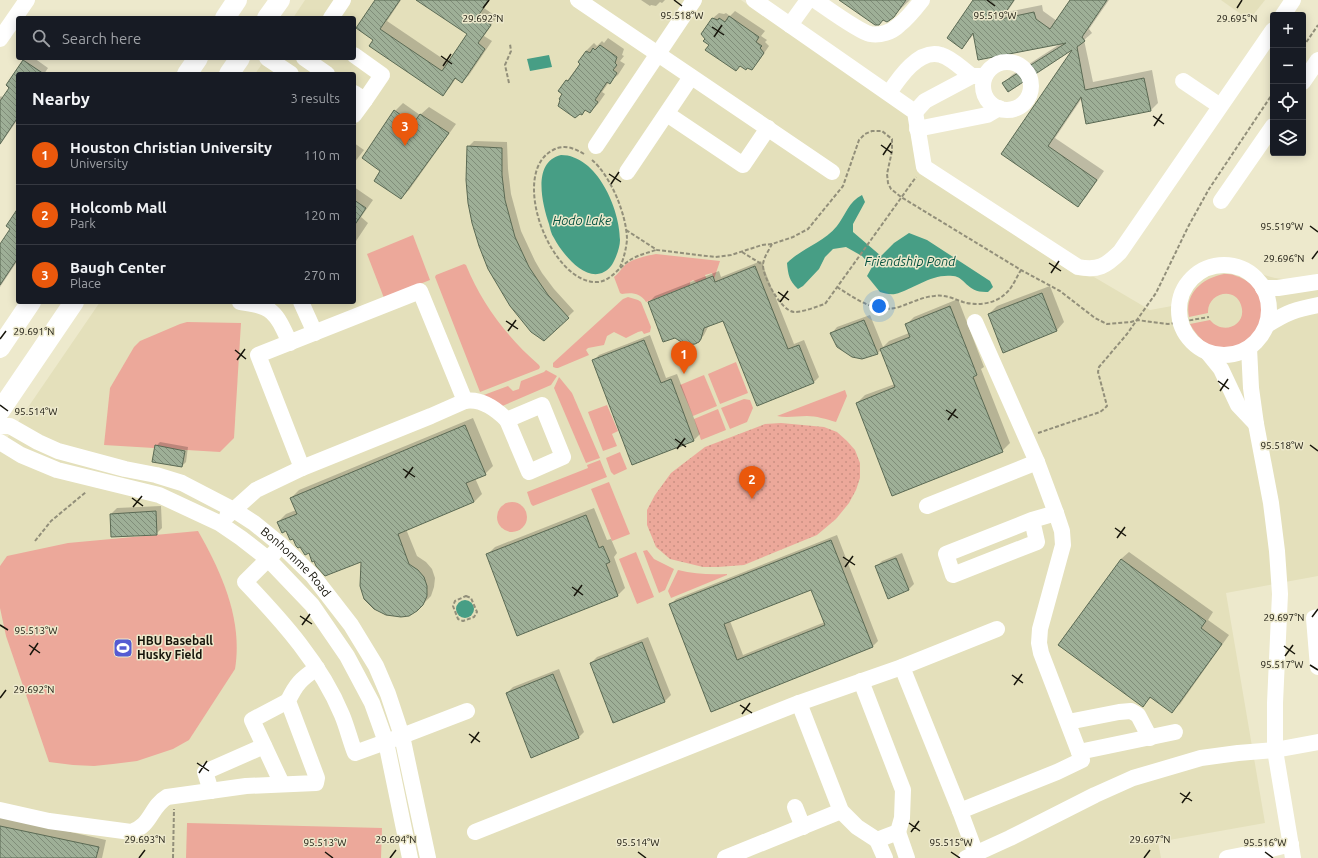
<!DOCTYPE html>
<html lang="en">
<head>
<meta charset="utf-8">
<style>
	:root { --surface:#171b24; --page:#242831; --text:#f1f3f6; --muted:#9ea1a6; --line:#363941; --accent:#ea580c }
	body { margin:0; font-family:Ubuntu,sans-serif; background:var(--page); color:var(--text) }
	.controls { position:absolute; right:12px; top:12px; display:grid; overflow:hidden; border-radius:4px; box-shadow:0 2px 10px #0003 }
	.controls button { width:36px; height:36px; display:grid; place-items:center; padding:0; border:0; border-bottom:1px solid var(--line); background:var(--surface); color:var(--text); font:20px sans-serif }
	.you { position:absolute; left:879px; top:306px; width:14px; height:14px; margin:-10px; border:3px solid #fff; border-radius:50%; background:#1a73e8; box-shadow:0 0 0 6px #1a73e833 }
	.badge { display:grid; place-items:center; width:26px; height:26px; border-radius:50%; background:var(--accent); color:#fff; font-size:13px; font-weight:700 }
	.pin { position:absolute; translate:-50% -33px; filter:drop-shadow(0 1px 2px #0008) }
	.pin::after { content:''; position:absolute; top:21px; width:14px; height:12px; background:inherit; clip-path:polygon(0 0,100% 0,50% 100%) }
	.list { margin:0; padding:0; list-style:none }
	h2 { display:flex; justify-content:space-between; align-items:center; height:52px; margin:0; padding:0 16px; font-size:17px }
	h2 small { font-size:13px; font-weight:400; color:var(--muted) }
	.list li { display:grid; grid-template-columns:26px 1fr auto; gap:12px; align-items:center; box-sizing:border-box; height:60px; padding:0 16px; border-top:1px solid var(--line) }
	.list b { display:block; font-size:15px; white-space:nowrap }
	.list p { margin:0; font-size:13px; white-space:nowrap; color:var(--muted) }
	.list em { font-size:13px; font-style:normal; color:var(--muted) }
	.icon { flex:none; width:22px; height:22px; fill:none; stroke:currentColor; stroke-width:2; stroke-linecap:round; stroke-linejoin:round }
	.map { position:relative; flex:none; width:1318px; height:858px; overflow:hidden }
	.search { position:absolute; background:var(--surface); box-shadow:0 2px 10px #0003; left:16px; top:16px; width:340px; height:44px; display:flex; align-items:center; gap:10px; box-sizing:border-box; padding:0 14px; border-radius:4px; color:var(--muted); font-size:15px }
	.panel { position:absolute; background:var(--surface); box-shadow:0 2px 10px #0003; left:16px; top:72px; width:340px; height:232px; border-radius:4px }
	.map>svg:first-child { display:block }
</style>
</head>
<body>
<div class="map">
<svg width="1318" height="858" viewBox="0 0 1318 858">
	<defs>
		<pattern id="park-dots" width="8" height="8" patternUnits="userSpaceOnUse"><rect width="8" height="8" fill="#eca89a"/><path d="M2 2h.1M6 6h.1" fill="none" stroke="#ca9083" stroke-width="1.8" stroke-linecap="round"/></pattern>
		<pattern id="building-back-hatch" width="6" height="6" patternUnits="userSpaceOnUse"><rect width="6" height="6" fill="#9eaf97"/><path d="M-1 5l2 2M0 0l6 6M5-1l2 2" fill="none" stroke="#808d79"/></pattern>
	</defs>
	<rect width="100%" height="100%" fill="#ede9cc"/>
	<!-- built -->
	<g fill="#e4e0bb">
		<path d="M305,0H741L908,116L917,171L1076,275L1094,277L1150,310L1172,306L1175,291L1184,277L1197,265L1214,258H1233L1250,264L1264,275L1275,278L1292,280L1318,274V576L1226,593L1265,823L1158,842L1161,858H0V451L7,438L100,302H354V74H255L266,58H354V18H293Z"/>
		<path d="M1221,0H1265L1249,20Z"/>
	</g>
	<!-- green -->
	<g fill="#eca89a">
		<path d="M413,235L430,280L384,298L367,254Z"/>
		<path d="M656,254L720,261L714,279L712,273L705,275L716,303L699,282L697,283L693,280L690,282V285L646,302C641,293 631,292 622,294L620,293L614,277C618,274 621,269 625,265C634,258 646,256 656,254Z"/>
		<path d="M464,264L466,265C482,304 507,337 539,365L540,367L539,369L480,392L435,277L436,275Z"/>
		<path d="M1224,274C1228,274 1232,274 1236,276C1279,289 1265,353 1220,348C1205,346 1197,336 1190,324L1210,320C1223,336 1248,325 1241,305C1235,286 1207,293 1208,313L1189,317C1184,293 1203,278 1224,274Z"/>
		<path d="M628,297L638,300L641,302L651,327L650,332L644,334L642,331L638,332L626,338L614,332L607,336L604,345L588,348L586,350L589,355L558,368H556L553,367V363L623,299Z"/>
		<path d="M187,322L241,323L234,438L220,452L104,445L110,388L134,347L140,341L180,324Z"/>
		<path d="M736,362L748,393L720,404L708,374Z"/>
		<path d="M546,370L557,376L551,385L500,407L481,396L508,386L513,391L519,389L521,381L544,372Z"/>
		<path d="M704,375L717,406L693,416L680,385Z"/>
		<path d="M559,377L572,393L600,458L586,463L554,388Z"/>
		<path d="M845,390L847,396L836,422C826,419 816,416 807,416C796,416 787,418 777,416Z"/>
		<path d="M744,399L750,400L753,408L747,422L730,429L721,408Z"/>
		<path d="M607,405L618,431L612,434L617,446L603,451L588,412Z"/>
		<path d="M718,409L726,430L701,440L694,419Z"/>
		<path d="M620,452L627,469L614,475L611,472L606,458Z"/>
		<path d="M600,460L607,477L533,506L531,504L527,492L588,468L587,465Z"/>
		<path d="M609,482L630,534L612,541L591,489Z"/>
		<circle cx="512" cy="517" r="15"/>
		<path d="M198,531C222,573 243,620 235,669L189,740L173,749L137,761L113,764L94,766L73,765L49,762L6,636L0,608V566L7,556L68,543Z"/>
		<path d="M647,550L654,559L674,569L665,590L659,593L643,551Z"/>
		<path d="M636,552L654,597L637,604L619,559Z"/>
		<path d="M678,570C694,574 710,575 727,574V575L671,598L668,591Z"/>
		<path d="M187,823L382,828L381,858H186Z"/>
	</g>
	<!-- park -->
	<path fill="url(#park-dots)" d="M781,423L824,427L837,432L847,441L855,450L860,463V478L856,490L849,503L836,519L817,535L744,565L718,567H703L670,559L656,547L647,525V510L655,495L671,473L705,447L765,424Z"/>
	<!-- water -->
	<g fill="#479e85">
		<path d="M549,55L552,67L530,71L527,59Z"/>
		<path d="M561,155C597,155 620,209 620,240C620,246 617,255 614,261C612,266 607,271 602,273C583,280 562,253 554,238C551,234 550,228 549,224C542,203 532,162 561,155Z"/>
		<path d="M862,195L865,202L853,224V232L881,256L894,243L909,233L927,240L990,281L993,287L988,292C966,293 966,277 953,276C932,273 914,289 895,294C890,295 884,293 880,292L867,276L872,267L862,256L846,247L833,249L825,257L819,269L803,286L798,289C789,281 788,274 787,263C802,248 823,243 837,226C845,216 849,201 862,195Z"/>
		<circle cx="465" cy="609" r="9"/>
	</g>
	<!-- shadow -->
	<g fill="#0003" fill-rule="evenodd">
		<path d="M376,0H401L387,21L449,63L468,34L418,0H490L484,8L497,17L484,36L492,41L469,75L462,82L456,78L450,87L443,94L375,40Z"/>
		<path d="M641,0H665L662,3L660,2L656,6L651,5L650,6Z"/>
		<path d="M841,0H910L893,16Z"/>
		<path d="M974,0H1015L1007,12L1042,5L1043,11L1057,21L1071,0H1109L1089,29L1092,33L1084,40L1093,82L1152,70L1158,103L1150,111L1082,98L1055,138L1104,171L1086,197L1078,205L1003,154L1075,46L1004,83L1012,75L1063,42L974,34L962,48Z"/>
		<path d="M735,11L765,31L761,36L767,40L765,42L769,46L758,62L752,68L710,45L713,18L719,13L724,14L726,13L730,16Z"/>
		<path d="M608,38L624,49L622,55L624,56L620,61L625,64L618,75L609,82L602,92L605,94L598,104L590,112L586,110L582,114L564,94L559,91L581,63L586,51L594,43L597,46L602,41L604,43Z"/>
		<path d="M26,58H34L48,68L44,74H18V119L0,145V97L1,96L3,98L11,87L7,85Z"/>
		<path d="M403,103L420,115L429,107L456,124L409,190L401,198L382,171L395,111Z"/>
		<path d="M474,141L507,142L508,169L511,194L521,231L535,261L542,273L554,289L574,311L544,340L468,147Z"/>
		<path d="M354,143L364,150L354,163Z"/>
		<path d="M354,187L373,200L361,217L368,223L354,244Z"/>
		<path d="M18,211V260L0,287V245L11,229Z"/>
		<path d="M761,261L794,344L804,340L819,377L813,383L723,319L709,325L704,335L698,342L690,345L687,344L649,302L655,296L719,271L721,277Z"/>
		<path d="M1050,286L1064,322L1057,330L989,314L997,306Z"/>
		<path d="M958,299L984,367L981,369L1010,443L1002,451L857,403L865,395L895,384L882,349L878,353L832,333L837,327L870,315L883,347L889,341L909,333L906,325L914,317Z"/>
		<path d="M650,335L666,378L677,374L700,434L694,440L633,463L593,361L599,355Z"/>
		<path d="M473,418L493,466L485,474L475,478L482,494L474,502L406,529L417,556L426,562L432,569L435,578L434,587L431,596L417,610L362,560L309,552L278,522L286,514L296,510L291,498L299,490Z"/>
		<path d="M160,442L188,447L186,462L182,466L156,446Z"/>
		<path d="M161,506L162,528L156,534L111,514L117,508Z"/>
		<path d="M594,508L607,540L611,539L617,553L614,557L625,588L617,596L487,555L495,547Z"/>
		<path d="M837,535L878,641L872,647L711,710L670,605L676,599ZM812,588L825,622L743,655L730,621Z"/>
		<path d="M1129,552L1213,612L1208,620L1229,635L1180,704L1172,711L1152,697L1143,705L1121,559Z"/>
		<path d="M902,553L914,584L909,589L876,567L882,561Z"/>
		<path d="M648,637L671,695L665,701L614,721L591,663L597,657Z"/>
		<path d="M559,669L584,732L578,738L507,693L513,687Z"/>
		<path d="M0,816L106,840L102,858H0Z"/>
	</g>
	<!-- building -->
	<g fill="url(#building-back-hatch)" stroke="#5b6a54" fill-rule="evenodd">
		<path d="M375,0H400L380,29L442,71L467,34L416,0H489L478,16L491,25L478,43L485,49L462,83L455,78L443,96L369,46L373,40L356,28Z"/>
		<path d="M839,0H906L894,17L890,20L887,22L883,20L879,25H875Z"/>
		<path d="M973,0H1014L1001,19L1034,12L1036,19L1050,29L1070,0H1107L1082,37L1085,41L1077,47L1085,90L1144,78L1151,111L1086,124L1081,97L1048,146L1097,180L1078,207L1001,154L1072,50L1008,92L1002,83L1066,43L978,60L973,33L962,49L947,38Z"/>
		<path d="M729,16L759,37L756,42L762,46L760,48L764,53L752,70L747,68L746,70L740,66L736,71L705,50L709,45L703,41L705,39L701,34L712,18L718,20L719,18L725,22Z"/>
		<path d="M600,45L617,57L615,63L617,65L613,70L617,73L610,84L607,82L595,100L598,102L590,113L585,110L582,115L580,114L575,118L558,106L560,100L559,99L562,94L558,91L566,80L568,81L580,64L578,62L586,51L590,53L593,48L595,50Z"/>
		<path d="M23,60L44,74H18V117L0,144V101L9,88L6,85Z"/>
		<path d="M394,110L413,124L420,114L449,133L401,199L374,181L380,171L362,158Z"/>
		<path d="M467,146L502,148V175L505,200L515,237L529,267L537,279L548,295L569,318L544,341L531,332L510,306L488,269L479,246L472,223L468,203L466,180Z"/>
		<path d="M354,200L366,208L354,226Z"/>
		<path d="M18,208V258L0,285V244L10,229L6,226Z"/>
		<path d="M755,266L788,349L799,345L814,383L757,406L723,321L704,328L701,339L699,342L695,344L686,345L675,338L663,342L648,302L713,276L715,282Z"/>
		<path d="M1042,293L1057,331L1003,353L988,314Z"/>
		<path d="M950,306L977,375L973,377L1003,452L892,496L856,403L895,387L880,349L910,337L905,324Z"/>
		<path d="M864,320L878,354L862,359L852,357L837,347L830,333Z"/>
		<path d="M644,340L661,383L671,379L694,441L632,465L592,360Z"/>
		<path d="M465,425L486,475L466,483L474,502L398,534L409,564L418,570L424,577L427,586V596L423,605L417,611L409,616L401,617L386,615L374,609L364,599L360,586L361,562L325,576L316,566L314,561L312,562L309,553L305,555L300,547L298,548L296,546L293,539L290,540L286,531L282,533L277,522L297,514L290,498Z"/>
		<path d="M155,445L185,451L182,467L152,462Z"/>
		<path d="M156,511L157,535L111,537L110,514Z"/>
		<path d="M586,515L599,548L603,546L610,562L606,564L618,596L517,636L486,554Z"/>
		<path d="M831,540L873,647L711,712L669,604ZM811,590L825,625L737,660L724,624Z"/>
		<path d="M896,558L909,590L888,599L875,566Z"/>
		<path d="M1121,559L1206,621L1201,628L1222,644L1172,713L1150,697L1143,707L1058,645Z"/>
		<path d="M642,642L665,702L613,723L590,663Z"/>
		<path d="M553,674L579,738L531,758L506,693Z"/>
		<path d="M0,826L99,847L96,858H0Z"/>
	</g>
	<g fill="none" stroke-linecap="round" stroke-linejoin="round">
		<!-- path -->
		<g stroke="#928f7a" stroke-width="2" stroke-dasharray="4 2" stroke-linecap="butt">
			<path d="M1303,47L1318,25"/>
			<path d="M509,83L505,65L511,51L510,44"/>
			<path d="M584,154C574,148 564,144 553,150C508,173 551,285 598,282C611,281 620,266 630,260C638,255 647,253 656,250"/>
			<path d="M592,160C611,176 627,216 627,240C626,249 624,258 620,267"/>
			<path d="M626,230L657,250L715,257L731,255L762,245L772,244L793,237L808,229L843,186L859,140L865,134L872,131H882L892,139V151L887,174L888,183L891,189L901,197L1021,270L1060,291L1095,318L1107,324L1131,322L1137,320L1168,324L1209,317"/>
			<path d="M772,244C769,250 764,257 763,264C762,276 781,311 794,312C804,312 815,307 825,304L916,177"/>
			<path d="M742,252L763,265"/>
			<path d="M837,287C856,299 876,314 899,307C911,303 922,297 934,296C945,294 954,299 963,302C976,306 994,304 1004,295C1012,289 1016,278 1021,270"/>
			<path d="M1038,433L1100,412L1104,409L1107,406L1098,372L1099,367L1127,334L1156,293L1188,227L1209,189L1273,93"/>
			<path d="M35,541L51,521L86,492"/>
			<path d="M466,596L471,598L477,612L474,617L463,621L458,619L453,606L455,601Z"/>
			<path d="M173,858L174,809"/>
		</g>
		<!-- minor -->
		<g stroke="#fff" stroke-width="16">
			<path d="M578,0L832,172"/>
			<path d="M754,0L915,112L924,167L1078,267C1098,271 1106,266 1120,252L1273,30"/>
			<path d="M815,0C827,8 858,31 870,34C880,36 892,32 899,25C908,18 915,9 922,0"/>
			<path d="M1283,15L1293,0"/>
			<path d="M331,18L343,0"/>
			<path d="M790,25L808,0"/>
			<path d="M0,39L27,0"/>
			<path d="M354,55L382,75L365,100"/>
			<path d="M267,58L291,74"/>
			<path d="M304,58L327,74"/>
			<circle cx="1007" cy="86" r="24"/>
			<path d="M1183,81L1220,106"/>
			<path d="M1303,82L1318,60"/>
			<path d="M354,93L365,100L354,115"/>
			<path d="M889,93C899,78 919,48 941,55C952,58 963,70 972,76"/>
			<path d="M915,112L925,101L972,76H982"/>
			<path d="M667,114L743,165L768,128"/>
			<path d="M917,129L987,115L999,108"/>
			<path d="M596,146L694,0"/>
			<path d="M627,172L691,77"/>
			<path d="M1221,201L1273,126"/>
			<circle cx="1224" cy="310" r="45"/>
			<path d="M1263,288H1278L1318,282"/>
			<path d="M420,291L465,401L431,416L302,468L258,355Z"/>
			<path d="M240,302C274,306 276,313 290,343"/>
			<path d="M301,302L315,333"/>
			<path d="M975,322L1037,462L1056,513L1062,531L1063,545L1040,629L1039,643L1041,653L1082,760L1057,772L960,811L976,854"/>
			<path d="M1267,325C1286,313 1296,309 1318,305"/>
			<path d="M1249,348L1251,388L1256,424L1271,503L1277,551L1280,594L1275,703V750L1293,858"/>
			<path d="M1208,353L1221,369L1238,405L1256,424"/>
			<path d="M465,401C481,398 496,409 507,420"/>
			<path d="M542,405L563,457L529,472L507,420Z"/>
			<path id="s1" d="M0,426H10L38,442L58,451L125,469L156,475L182,483L234,510L254,523L281,545L313,576L351,625L376,666L388,694L402,736L428,858"/>
			<path d="M0,442L21,455L57,470L159,495L219,523L241,538L268,559L312,605L347,656L372,703L386,742L410,858"/>
			<path d="M927,506L1037,462"/>
			<path d="M227,516L256,490L302,468"/>
			<path d="M1032,520L1037,542L953,575L946,554L1032,520L1056,513"/>
			<path d="M275,552L245,582C283,622 321,664 342,715C347,727 350,740 355,753L402,736L467,711"/>
			<path d="M1318,617L1314,618L1318,667"/>
			<path d="M799,703L841,811L857,827L877,840L898,832L902,818L903,790L861,681"/>
			<path d="M1068,722L1119,712L1131,711L1138,715L1150,738"/>
			<path d="M1079,752L1175,732"/>
			<path d="M282,784L252,720L288,701"/>
			<path d="M211,791L205,772L264,746"/>
			<path d="M795,807L803,827"/>
			<path d="M0,810L49,821L131,832C152,825 150,807 167,797L246,786L316,783L317,778L288,701C296,684 301,679 317,668"/>
			<path d="M960,811L902,667L997,629"/>
			<path d="M475,832L799,703L902,667"/>
			<path d="M898,832L907,858"/>
			<path d="M877,840L885,858"/>
			<path d="M1263,851L1291,844"/>
			<path d="M725,858L841,811"/>
			<path d="M966,858L1010,838L1095,795L1133,778L1201,758L1238,753L1275,750L1318,742"/>
			<path d="M1227,858L1263,851L1265,858"/>
		</g>
		<!-- major -->
		<g stroke="#fff" stroke-width="20">
			<path d="M225,18L237,0"/>
			<path d="M267,18L280,0"/>
			<path d="M187,74L198,58"/>
			<path d="M229,74L240,58"/>
			<path d="M0,348L31,302"/>
			<path d="M0,411L74,302"/>
		</g>
	</g>
	<!-- ticks -->
	<path fill="none" stroke="#17150b" stroke-width="1.5" d="M674,0L682,6M987,0L995,6M483,8L489,0M1237,8L1242,0M712,27L724,35M714,37L722,25M441,56L452,64M443,66L451,54M1153,116L1164,124M1154,126L1162,114M881,145L892,153M883,155L891,143M609,174L621,182M611,184L619,172M1310,226L1318,232M1312,259L1318,251M1049,263L1061,271M1051,273L1059,261M778,292L789,300M780,302L788,291M506,321L518,329M508,331L516,320M0,339L6,331M235,350L246,359M237,360L245,349M1218,381L1229,389M1220,391L1228,379M0,405L8,411M946,410L958,418M948,420L956,409M675,439L686,447M1310,445L1318,451M677,449L685,438M403,469L415,477M405,478L413,467M132,498L143,506M133,507L142,496M1115,528L1126,536M1117,538L1125,527M843,557L855,565M845,567L853,556M572,587L583,595M574,596L582,585M300,616L312,624M1312,617L1318,609M0,625L8,630M302,625L310,614M29,645L40,653M1284,646L1295,654M30,655L38,643M1285,656L1293,645M1310,665L1318,670M1012,675L1023,683M1014,685L1022,674M0,698L6,690M740,705L752,713M742,714L750,703M469,734L480,742M471,743L479,732M197,763L209,771M199,773L207,761M1180,793L1192,801M1182,803L1190,792M909,823L920,831M911,832L919,821M325,852L333,858M638,852L646,858M951,852L960,858M1265,852L1273,858M139,858L145,850M390,858L396,850M1144,858L1150,850"/>
	<!-- icons -->
	<defs>
		<symbol id="stadium-square" viewBox="-11 -11 22 22"><rect x="-9" y="-9" width="18" height="18" rx="4" fill="#555bd2" stroke="#ede9cc"/><path d="M0-5a6.5 5 0 1 0 0 10a6.5 5 0 1 0 0-10ZM-3.5-1.8h7v3.6h-7Z" fill="#fff"/></symbol>
	</defs>
	<g fill-rule="evenodd">
		<use href="#stadium-square" x="112" y="637" width="22" height="22"/>
	</g>
	<g text-anchor="middle" stroke-width="3" stroke-linejoin="round" paint-order="stroke">
		<!-- street labels -->
		<g font-size="12" fill="#17150b" stroke="#ede9cc">
			<text dy="4" stroke="none"><textPath href="#s1" startOffset="332">Bonhomme Road</textPath></text>
		</g>
		<!-- poi labels -->
		<g font-size="12" font-weight="bold" fill="#17150b" stroke="#ede9cc" text-anchor="start">
			<text x="137" y="645">HBU Baseball<tspan x="137" dy="14">Husky Field</tspan></text>
		</g>
		<!-- water labels -->
		<g font-size="13" font-style="italic" fill="#065240" stroke="#ede9cc">
			<text x="582" y="225">Hodo Lake</text>
			<text x="910" y="266">Friendship Pond</text>
		</g>
	</g>
	<g font-size="10" text-anchor="middle" fill="#17150b" stroke="#ede9cc" stroke-width="3" stroke-linejoin="round" paint-order="stroke">
		<text x="682" y="19">95.518°W</text>
		<text x="995" y="19">95.519°W</text>
		<text x="483" y="22">29.692°N</text>
		<text x="1237" y="22">29.695°N</text>
		<text x="1282" y="230">95.519°W</text>
		<text x="1284" y="262">29.696°N</text>
		<text x="34" y="335">29.691°N</text>
		<text x="36" y="415">95.514°W</text>
		<text x="1282" y="449">95.518°W</text>
		<text x="1284" y="621">29.697°N</text>
		<text x="36" y="634">95.513°W</text>
		<text x="1282" y="668">95.517°W</text>
		<text x="34" y="693">29.692°N</text>
		<text x="145" y="843">29.693°N</text>
		<text x="396" y="843">29.694°N</text>
		<text x="1150" y="843">29.697°N</text>
		<text x="325" y="846">95.513°W</text>
		<text x="638" y="846">95.514°W</text>
		<text x="951" y="846">95.515°W</text>
		<text x="1265" y="846">95.516°W</text>
	</g>
</svg>
<div class="controls">
<button>+</button>
<button>−</button>
<button><svg class="icon" aria-label="locate" viewBox="0 0 24 24"><circle cx="12" cy="12" r="6"/><path d="M12 2v4M12 18v4M2 12h4M18 12h4"/></svg></button>
<button><svg class="icon" aria-label="layers" viewBox="0 0 24 24"><path d="M12 4l9 5-9 5-9-5zM3 14l9 5 9-5"/></svg></button>
</div>
<div class="you"></div>
<div class="pin badge" style="left:684px;top:374px">1</div>
<div class="pin badge" style="left:752px;top:499px">2</div>
<div class="pin badge" style="left:405px;top:146px">3</div>
<div class="search"><svg class="icon" aria-label="search" viewBox="0 0 24 24"><circle cx="10" cy="10" r="6"/><path d="M15 15l6 6"/></svg>Search here</div>
<section class="panel">
<h2>Nearby<small>3 results</small></h2>
<ul class="list">
<li><span class="badge">1</span><div><b>Houston Christian University</b><p>University</p></div><em>110 m</em></li>
<li><span class="badge">2</span><div><b>Holcomb Mall</b><p>Park</p></div><em>120 m</em></li>
<li><span class="badge">3</span><div><b>Baugh Center</b><p>Place</p></div><em>270 m</em></li>
</ul>
</section>
</div>
</body>
</html>
